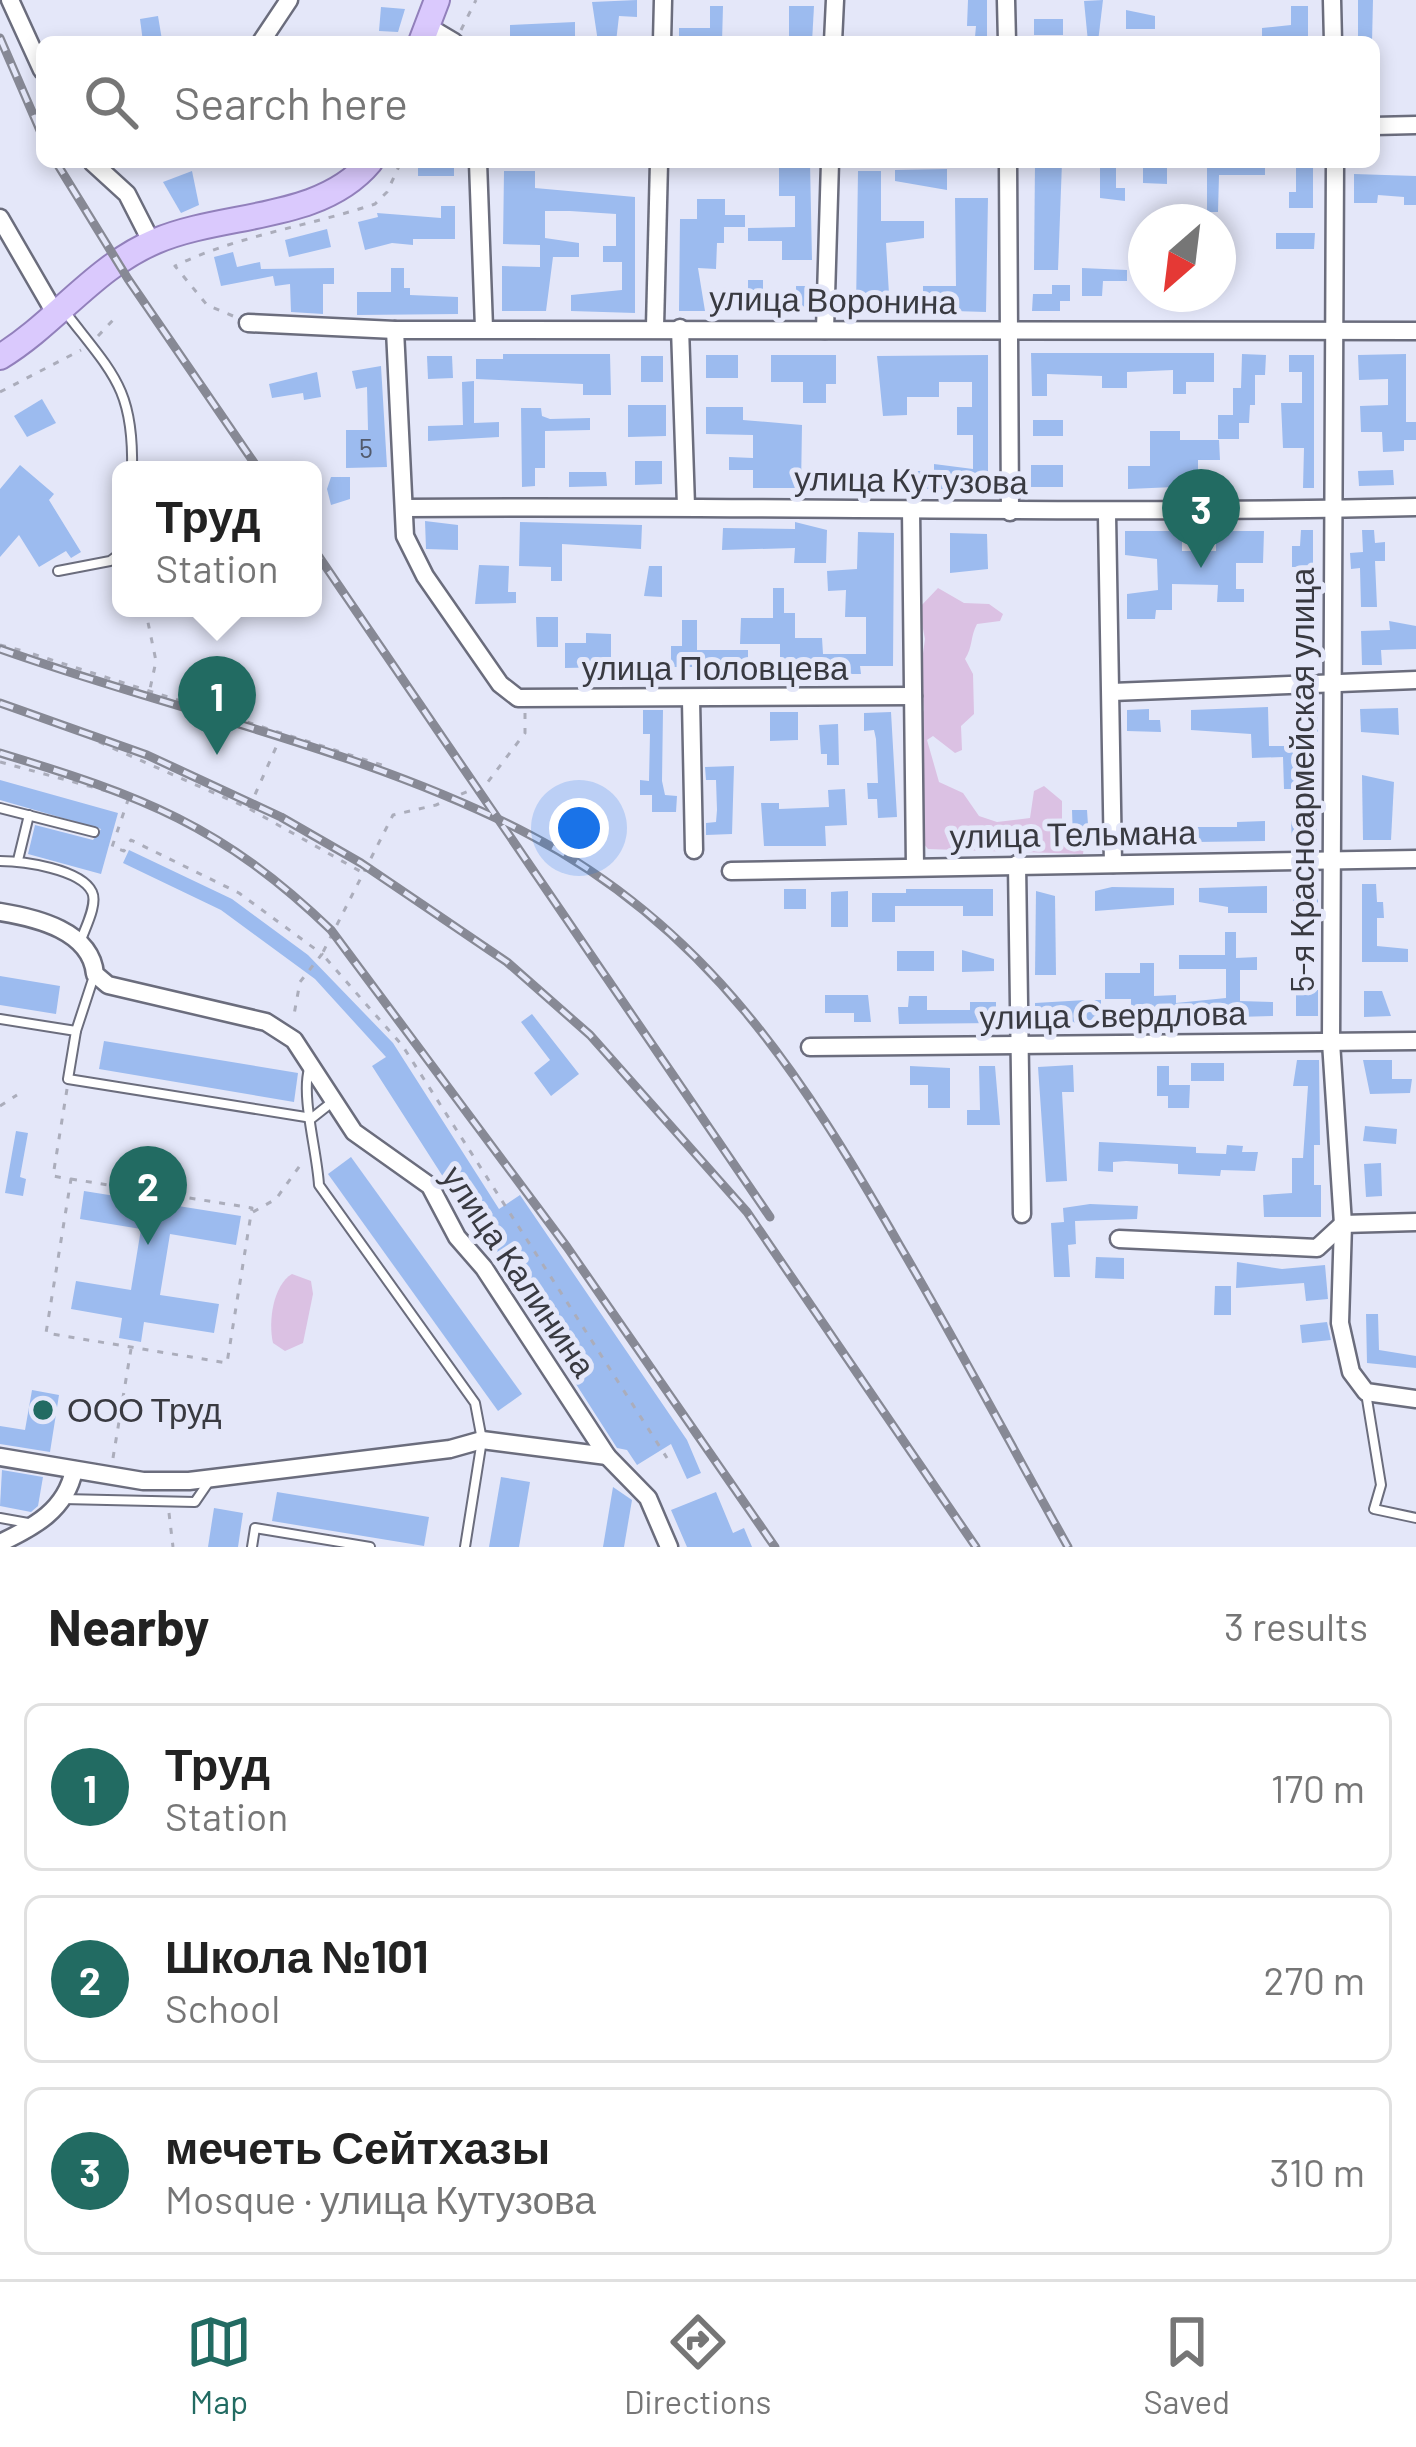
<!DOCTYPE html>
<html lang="en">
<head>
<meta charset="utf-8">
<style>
	:root { --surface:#fff; --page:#f6f6f6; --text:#222; --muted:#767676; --line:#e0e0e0; --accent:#226b62 }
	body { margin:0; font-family:Barlow,sans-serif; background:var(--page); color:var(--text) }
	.compass { position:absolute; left:1128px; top:204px; width:108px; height:108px; border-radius:50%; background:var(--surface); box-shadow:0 6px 18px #0003; rotate:208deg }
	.you { position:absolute; left:579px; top:828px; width:42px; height:42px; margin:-30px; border:9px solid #fff; border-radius:50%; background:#1a73e8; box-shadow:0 0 0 18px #1a73e833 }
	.badge { display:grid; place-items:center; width:78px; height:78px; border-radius:50%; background:var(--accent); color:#fff; font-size:39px; font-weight:700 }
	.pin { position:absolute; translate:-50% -99px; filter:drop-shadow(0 3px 6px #0008) }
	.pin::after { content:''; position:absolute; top:63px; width:42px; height:36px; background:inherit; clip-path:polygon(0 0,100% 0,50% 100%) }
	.popup { position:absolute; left:112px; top:461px; width:210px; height:156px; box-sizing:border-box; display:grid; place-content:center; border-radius:18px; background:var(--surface); filter:drop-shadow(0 3px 9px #0005); font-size:39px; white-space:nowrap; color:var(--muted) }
	.popup b { font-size:45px; color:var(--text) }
	.popup::after { content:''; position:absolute; left:50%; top:100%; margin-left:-24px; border:24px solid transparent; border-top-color:var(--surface) }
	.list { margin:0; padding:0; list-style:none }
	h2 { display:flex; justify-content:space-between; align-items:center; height:156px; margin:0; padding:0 48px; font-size:51px }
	h2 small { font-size:39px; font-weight:400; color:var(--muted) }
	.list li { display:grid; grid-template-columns:78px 1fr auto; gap:36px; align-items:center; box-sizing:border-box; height:168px; margin:0 24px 24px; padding:0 24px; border:3px solid var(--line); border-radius:18px }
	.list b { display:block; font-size:45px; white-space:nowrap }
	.list p { margin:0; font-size:39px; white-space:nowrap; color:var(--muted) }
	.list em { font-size:39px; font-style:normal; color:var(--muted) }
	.icon { flex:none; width:66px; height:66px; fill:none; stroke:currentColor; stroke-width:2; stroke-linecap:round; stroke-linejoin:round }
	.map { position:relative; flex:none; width:1416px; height:1547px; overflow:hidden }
	.search { position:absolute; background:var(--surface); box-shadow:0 6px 18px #0003; left:36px; right:36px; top:36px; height:132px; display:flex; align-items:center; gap:30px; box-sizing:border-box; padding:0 42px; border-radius:18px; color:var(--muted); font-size:45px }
	.sheet { height:732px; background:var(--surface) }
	nav { display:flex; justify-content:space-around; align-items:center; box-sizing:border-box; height:168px; border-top:3px solid var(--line); background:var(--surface); font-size:33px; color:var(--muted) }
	nav a { display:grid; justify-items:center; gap:6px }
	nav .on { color:var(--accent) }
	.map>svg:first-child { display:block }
</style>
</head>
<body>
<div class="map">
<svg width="1416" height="1547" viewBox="0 0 1416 1547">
	<rect width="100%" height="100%" fill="#e4e7f9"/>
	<!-- green -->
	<g fill="#dbc1e3">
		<path d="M938,588L964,603L989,604L1003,614L1000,621L977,624C970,637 973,647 965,659L973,674L974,714L961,726L962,750L955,753L933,736L927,740L939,782L963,793L979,816L997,822L1030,818L1034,791L1044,786L1062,801V839L1084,846L1083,854L928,849L923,843L914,728L924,710L920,675L925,639L919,608Z"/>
		<path d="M292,1274L311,1281L313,1294L303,1343L285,1351L273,1343C268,1322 273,1285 292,1274Z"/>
	</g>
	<!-- building -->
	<g fill="#9cbbef">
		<path d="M637,0V17L619,16L616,42H598L592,2Z"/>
		<path d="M968,0H987V37H975L976,26H967Z"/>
		<path d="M1103,0L1098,42H1088L1084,1Z"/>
		<path d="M1358,0H1373L1372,42H1358Z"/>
		<path d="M710,6H723L722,42H679V28H710Z"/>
		<path d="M789,6H814L812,42H789Z"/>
		<path d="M1291,6H1308V42H1262V28L1291,25Z"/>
		<path d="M381,7L405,9L398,32L379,31Z"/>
		<path d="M1126,10L1155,16V29H1126Z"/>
		<path d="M158,16L162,40L143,42L140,19Z"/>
		<rect x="1034" y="19" width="29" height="16"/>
		<path d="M575,22V42H510V25Z"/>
		<rect x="418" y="162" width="36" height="14"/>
		<path d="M810,162L812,260H782V241H748V228L795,227V196H779V163Z"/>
		<path d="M1035,162H1062L1058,270H1034Z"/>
		<path d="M1100,162H1116V188H1125V201L1100,198Z"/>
		<path d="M1143,162H1167V184L1143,183Z"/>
		<path d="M1207,162H1265V175H1219L1218,212H1207Z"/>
		<path d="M1296,162H1313V208H1289V192H1296Z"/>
		<path d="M947,169V190L895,181V170Z"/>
		<path d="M192,171L199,205L181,213L163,182Z"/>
		<path d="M504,171H535V188L635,197V313L571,311V295L622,290V262H603V246H616V214L570,211H545V238L579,243V257H553L546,311H502V266L540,267V245L503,244Z"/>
		<path d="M858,171H881V221H924V238L886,243L890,311L856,309Z"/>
		<path d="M1354,174L1416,176V205H1404V197L1378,195L1377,203H1354Z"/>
		<path d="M955,198H988L986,312L923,310V286H956Z"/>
		<path d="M697,199H725V215H745V227H724V243H717L716,269L698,268L705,311H679L680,219H697Z"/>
		<path d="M441,206H455V239H413V245L392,243L365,250L358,222L378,217L377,213L441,218Z"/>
		<path d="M327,229L331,247L289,257L285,240Z"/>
		<path d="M1276,233H1315L1314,249H1276Z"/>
		<path d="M233,252L237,267L260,262L261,269L334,268V284H323V314L291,312L290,284L275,286L273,276L221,286L214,257Z"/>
		<path d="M391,268H404V288H410V295L458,297V314L357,315V292H391Z"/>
		<path d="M1082,268L1127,270V281H1103L1102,296H1082Z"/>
		<path d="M748,280H763V296H796V286H811V309L748,310Z"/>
		<path d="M1052,285H1070V301H1060V311H1032L1033,294H1052Z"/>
		<path d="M1031,353H1214V382H1186V394H1173V370L1127,372V388H1102V376L1047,374V396H1032Z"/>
		<path d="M503,354H610L611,395H583V384L476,379V359H503Z"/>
		<path d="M1242,354L1266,355L1265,375H1255V405H1250L1249,423H1239V439H1218V415H1233V388H1241Z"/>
		<path d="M1406,354V422H1416V440H1404V451L1383,452L1382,432H1361L1360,406L1388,405V379L1359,380L1358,355Z"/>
		<rect x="706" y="355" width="32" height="23"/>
		<path d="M771,355H836V384H826V403H803V382H771Z"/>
		<path d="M988,355V489H894V471H934V464L973,469V435H957V407H972V382H939V397H907V415L883,416L877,356Z"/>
		<path d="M1289,355H1314V488H1303L1304,448H1283L1281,403H1302V372H1289Z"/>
		<path d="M427,356H452L453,378L428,379Z"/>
		<rect x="641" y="356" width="22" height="26"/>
		<path d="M381,366L387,467L346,468V430H368L367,387L356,389L352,371Z"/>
		<path d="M317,372L321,397L304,400L303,393L272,398L269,384Z"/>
		<path d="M474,381V423L499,422V437L428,441V426L463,425L462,382Z"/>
		<path d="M42,399L56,423L27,437L14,416Z"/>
		<path d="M628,405H666V436L628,437Z"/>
		<path d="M706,407H743V420L802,425L801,488H753V470H729V457L753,458V435L706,434Z"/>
		<path d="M521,408H541L542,416L550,419L590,418V430L545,431V468H535V486L522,487Z"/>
		<rect x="1033" y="420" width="30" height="16"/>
		<path d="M1150,431H1180V440H1219L1220,460H1198V486L1128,489V466H1150Z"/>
		<path d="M635,461H662V484L635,485Z"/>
		<path d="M20,465L54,494L49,500L81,552L71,558L66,551L39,567L19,535L0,557V489Z"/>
		<rect x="1031" y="465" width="32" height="22"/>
		<path d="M1393,470L1394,485L1359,486L1358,471Z"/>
		<path d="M569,472H606L607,486L569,487Z"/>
		<path d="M331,477H350V499L331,505L327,489Z"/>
		<path d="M425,521L458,525V550L426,549Z"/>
		<path d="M520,522L642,525L641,549L562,544V581H551V567L519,566Z"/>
		<path d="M795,522L827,530L826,563H794L795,548L722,550L723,528L795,529Z"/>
		<path d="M1301,530H1313V575H1300V567H1292V546H1300Z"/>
		<path d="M1362,530H1374L1375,543L1385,542V561H1375L1377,607H1361L1360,568L1351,569L1350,553L1363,552Z"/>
		<path d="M1125,531H1182V551H1216V531H1264L1263,563H1236V589H1244V602H1217L1218,585L1172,584V610H1156L1155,619H1127V594L1158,590L1157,559L1125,555Z"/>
		<path d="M858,532L894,533L893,666H860L861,674H847V666L780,667V644H740L741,618H773V588H784V613H795V638H822L823,654H866V617H845L846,590L828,591L827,571L857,569Z"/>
		<path d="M950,533L987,534L988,569L950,573Z"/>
		<path d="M479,565L509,566L508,592H516V603L475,604Z"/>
		<path d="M649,566H662V597L644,596Z"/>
		<path d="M536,617H558V647H537Z"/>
		<path d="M682,620H697V650H748V667H671V646H682Z"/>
		<path d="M1389,621L1416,626V649L1381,650L1382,665H1362L1361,631L1390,630Z"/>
		<path d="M586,633L611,634V667L565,668V643H586Z"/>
		<path d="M1298,703H1317L1318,736H1313L1317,789H1284L1283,757L1252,758L1251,734L1191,730V710L1268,707L1269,746H1299Z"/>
		<path d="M1398,708L1399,735L1361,732L1360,709Z"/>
		<path d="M1149,709V720H1160L1161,732L1127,731V710Z"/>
		<path d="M643,710H663L662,781L665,795L677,796L676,812H652V795H640V780L649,781L650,734H643Z"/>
		<path d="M770,712H798V740L770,741Z"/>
		<path d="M891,712L897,817L878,818L877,799H868L867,783H878L876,739L874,730L864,731V713Z"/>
		<path d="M838,724L839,765H827V754H821L819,725Z"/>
		<path d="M734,766L732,834L706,835V823L716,822L717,810L716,780H706L705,767Z"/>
		<path d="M1362,775L1394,782L1391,840H1363Z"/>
		<path d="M0,780L118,813L101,874L28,854L35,825L93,840L101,829L0,800Z"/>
		<path d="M845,789L847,825L825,826L826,846H764L761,803H779V809L829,807L828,790Z"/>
		<path d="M1072,810H1087L1088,825H1100V840H1073Z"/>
		<path d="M1265,821V841L1128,843V827H1237V822Z"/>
		<path d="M1291,821H1317V841L1292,842Z"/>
		<path d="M129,850L232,899L308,955L393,1043L499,1209L520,1195L687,1440L701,1473L687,1479L671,1444L637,1465L627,1450L617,1448L372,1066L386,1057L315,979L221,910L123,863Z"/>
		<path d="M1293,884H1318V910H1311V916H1293Z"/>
		<path d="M1362,884H1376L1377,902H1383L1384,918H1377V946L1408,949V962H1362Z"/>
		<path d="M1267,886V913H1228V907L1199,902V888Z"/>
		<path d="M1112,887L1174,888V905L1095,911V891Z"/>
		<rect x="784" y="889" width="22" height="20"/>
		<path d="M906,889H993V916H963V906H895V922H872V893H906Z"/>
		<path d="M848,891V927H831V892Z"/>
		<path d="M1036,891L1055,896L1056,975H1035Z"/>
		<path d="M1225,932H1236V958L1257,957V970H1240V1001L1273,1002V1016L1166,1019V1014H1131V999H1105V973H1140V963H1154V996L1176,995V1003L1226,998V969H1179V955H1225Z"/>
		<path d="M962,950L994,959V971L962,972Z"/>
		<rect x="897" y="951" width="37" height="20"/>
		<path d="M0,976L60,986L56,1014L0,1005Z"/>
		<rect x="1296" y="990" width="22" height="26"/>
		<path d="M1364,991H1382L1391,1016L1364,1017Z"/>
		<path d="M825,995H868L871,1022H854V1013H825Z"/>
		<path d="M909,996H927V1010H970V1002H996V1023L899,1024L898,1007H908Z"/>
		<path d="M1086,1000H1101V1021L1035,1025V1003Z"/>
		<path d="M532,1014L579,1074L551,1096L534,1073L550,1060L521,1022Z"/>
		<path d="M104,1041L298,1073L294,1102L99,1069Z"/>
		<path d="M1297,1060H1319L1320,1145H1314V1185H1321V1217H1264L1263,1195L1292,1193V1158H1303L1308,1086H1293Z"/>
		<path d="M1363,1060H1392V1079H1412L1410,1093L1370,1094Z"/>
		<rect x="1191" y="1063" width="33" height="18"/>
		<path d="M1073,1065L1074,1092H1062L1067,1181L1046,1182L1038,1067Z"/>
		<path d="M910,1066L950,1068V1108H928V1085H910Z"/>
		<path d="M979,1066H995L1000,1125H967V1110H980Z"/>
		<path d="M1157,1066H1169V1085H1190L1189,1108H1168V1096H1157Z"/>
		<path d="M1365,1126L1397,1129L1396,1144L1363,1141Z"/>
		<path d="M16,1131L28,1133L20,1177L26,1179L23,1196L5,1193Z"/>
		<path d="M1099,1142L1196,1147V1153L1226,1154L1227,1145L1243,1146L1242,1152H1258L1255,1171L1221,1170L1220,1176L1178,1174V1164L1126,1161L1113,1162V1172L1098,1171Z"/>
		<path d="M351,1157L522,1394L498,1411L328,1174Z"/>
		<path d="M1381,1163L1382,1196L1366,1197L1364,1164Z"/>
		<path d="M84,1191L241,1216L236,1245L170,1234L160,1295L219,1304L214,1333L144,1322L141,1342L119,1338L122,1318L71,1309L76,1281L131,1290L141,1229L80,1219Z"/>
		<path d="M1090,1204L1138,1206L1137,1219L1075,1221L1076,1244L1068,1245L1070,1277H1054L1051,1223L1064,1222L1063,1208Z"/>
		<path d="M1096,1257L1124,1258V1279L1095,1278Z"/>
		<path d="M1237,1262L1282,1269L1325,1265L1328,1299L1306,1301L1304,1283L1236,1288Z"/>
		<path d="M1215,1286H1231V1315H1214Z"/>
		<path d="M1366,1314H1378L1379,1350L1416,1356V1368L1367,1363Z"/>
		<path d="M1327,1322L1331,1340L1302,1343L1300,1325Z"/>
		<path d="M32,1390L59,1395L50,1452L0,1444V1426L25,1430Z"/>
		<path d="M2,1470L43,1477L38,1506L31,1512L0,1506Z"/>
		<path d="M501,1477L530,1482L519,1547H489Z"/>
		<path d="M613,1487L632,1500L624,1547H603Z"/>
		<path d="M277,1492L429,1517L424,1546L272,1521Z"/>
		<path d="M716,1492L733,1533L744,1528L752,1547H687L671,1510Z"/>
		<path d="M214,1508L243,1513L238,1547H208Z"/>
	</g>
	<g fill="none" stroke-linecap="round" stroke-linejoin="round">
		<defs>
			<g id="service">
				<path d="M66,313C113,374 134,389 132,470"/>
				<path d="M58,571L110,561L121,553"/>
				<path d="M0,808L94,832"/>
				<path d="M18,860L29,815"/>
				<path d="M0,861C23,861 81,869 92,892C98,904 85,928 81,940"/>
				<path d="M0,1019L76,1031L68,1079L312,1118L331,1103"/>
				<path d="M76,1031L94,976"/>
				<path d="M309,1069C301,1097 317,1151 319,1185L475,1403L482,1440L465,1547"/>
				<path d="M1366,1393L1381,1485L1374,1509L1416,1518"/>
				<path d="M63,1499L195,1502L210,1480"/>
				<path d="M0,1518L28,1523"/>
				<path d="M252,1547L255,1528L370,1547"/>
			</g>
			<g id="minor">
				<path d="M10,0L42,70"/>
				<path d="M1006,0L1007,42"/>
				<path d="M1332,0L1333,42"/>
				<path d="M427,26L454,42"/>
				<path d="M261,42L289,0"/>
				<path d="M662,42L663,0"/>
				<path d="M833,42L835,0"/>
				<path d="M1374,126L1416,125"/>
				<path d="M92,162L127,194L152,243"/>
				<path d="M478,162L484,328"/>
				<path d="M1008,162L1010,512"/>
				<path d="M1335,162L1331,1042L1343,1224L1340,1323L1351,1372L1366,1392L1416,1399"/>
				<path d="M0,218L55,313"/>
				<path d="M248,323L395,330L1416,331"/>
				<path d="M655,327L659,162"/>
				<path d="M680,328L686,506"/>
				<path d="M395,330L405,536L425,576L500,684L518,698L913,696"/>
				<path d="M825,330L830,162"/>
				<path d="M405,508C742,505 1079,515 1416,507"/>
				<path d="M911,509L915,867"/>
				<path d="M1107,515L1113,864"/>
				<path d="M1112,692L1416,680"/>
				<path d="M691,700L694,850"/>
				<path d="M1017,864L1022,1214"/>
				<path d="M731,871L1416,859"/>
				<path d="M0,912C37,918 91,931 95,974L108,985L266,1022L294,1040L354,1132L430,1186L457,1237L484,1268L607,1456L648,1498L669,1547"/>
				<path d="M810,1047L1416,1041"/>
				<path d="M1119,1239L1317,1248L1343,1224L1416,1222"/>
				<path d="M0,1457L143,1481H189L450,1449L482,1440L607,1456"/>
				<path d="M0,1543C34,1527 66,1510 74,1470"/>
			</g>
			<g id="primary">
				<path d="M421,42L437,0"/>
				<path d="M0,357C56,323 94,267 156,241C224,212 320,222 370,162"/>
			</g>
		</defs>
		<!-- service casing -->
		<use href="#service" stroke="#6b6d7d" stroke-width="12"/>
		<!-- minor casing -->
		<use href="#minor" stroke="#6b6d7d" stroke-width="21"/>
		<!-- primary casing -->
		<use href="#primary" stroke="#9280bb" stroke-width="28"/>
		<!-- path -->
		<g stroke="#abadbb" stroke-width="3" stroke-dasharray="6 9" stroke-linecap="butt">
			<path d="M461,30L476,0"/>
			<path d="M233,316L207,305L175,266C236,236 309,226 375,204L387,192L401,162"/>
			<path d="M98,336L113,320"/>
			<path d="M0,392L81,350"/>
			<path d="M145,608L156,661L150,689"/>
			<path d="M0,645L27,652"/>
			<path d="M33,654L385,766"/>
			<path d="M525,713V733L487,783L436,805L393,815L322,954L402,1045L667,1458"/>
			<path d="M99,742L248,808L365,874"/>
			<path d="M0,762L129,797L112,847L124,851L131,840L239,893L322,954L300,982L293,1020"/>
			<path d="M249,808L282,734"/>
			<path d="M67,1089L53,1176L69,1179"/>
			<path d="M0,1106L17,1095"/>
			<path d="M71,1179L252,1208L227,1363L46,1333Z"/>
			<path d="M253,1212L276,1199L304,1160"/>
			<path d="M113,1458L131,1349"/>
			<path d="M169,1513L173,1547"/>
		</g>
		<!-- service -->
		<use href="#service" stroke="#fff" stroke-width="8"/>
		<!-- minor -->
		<use href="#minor" stroke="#fff" stroke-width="16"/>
		<!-- primary -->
		<use href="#primary" stroke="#dac9fd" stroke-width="24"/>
		<defs>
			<g id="rail">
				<path d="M0,38L42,135"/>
				<path d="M56,162L128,279L259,470"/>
				<path d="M313,548L770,1217"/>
				<path d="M0,649C172,710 370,751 530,835C708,928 803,1077 900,1246C958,1345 1012,1447 1068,1547"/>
				<path d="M0,703L147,755L281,817L361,863L507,962L590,1035L747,1212L976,1547"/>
				<path d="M0,753C142,796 222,825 331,930L567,1247L775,1547"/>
			</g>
		</defs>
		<!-- rail casing -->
		<use href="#rail" stroke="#878995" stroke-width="9"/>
		<!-- rail -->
		<use href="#rail" stroke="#e4e7f9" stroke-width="4.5" stroke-dasharray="14" stroke-linecap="butt"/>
	</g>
	<!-- markers -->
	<circle fill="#226b62" stroke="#e4e7f9" stroke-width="4.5" cx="43" cy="1410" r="12"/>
	<g text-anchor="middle" stroke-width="10" stroke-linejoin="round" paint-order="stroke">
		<!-- number labels -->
		<g font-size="27" fill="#525a6c">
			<text x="366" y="458">5</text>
		</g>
		<!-- street labels -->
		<g font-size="33" fill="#393a41" stroke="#e4e7f9">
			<text transform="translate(833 300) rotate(1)" y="12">улица Воронина</text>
			<text transform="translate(911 480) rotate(1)" y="12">улица Кутузова</text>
			<text x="715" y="680">улица Половцева</text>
			<text transform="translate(1302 780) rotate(-90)" y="12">5-я Красноармейская улица</text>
			<text transform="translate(1073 834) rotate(-1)" y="12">улица Тельмана</text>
			<text transform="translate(1113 1015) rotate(-1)" y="12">улица Свердлова</text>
			<text transform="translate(519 1271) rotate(56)" y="12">улица Калинина</text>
		</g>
		<!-- poi labels -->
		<g font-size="33" fill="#393a41" stroke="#e4e7f9" text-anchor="start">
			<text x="67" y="1422">ООО Труд</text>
		</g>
	</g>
</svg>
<svg class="compass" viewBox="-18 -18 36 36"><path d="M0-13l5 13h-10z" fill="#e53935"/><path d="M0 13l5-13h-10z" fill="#767676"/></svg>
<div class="you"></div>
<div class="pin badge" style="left:217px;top:755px">1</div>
<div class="popup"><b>Труд</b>Station</div>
<div class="pin badge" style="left:148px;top:1245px">2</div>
<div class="pin badge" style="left:1201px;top:568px">3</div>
<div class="search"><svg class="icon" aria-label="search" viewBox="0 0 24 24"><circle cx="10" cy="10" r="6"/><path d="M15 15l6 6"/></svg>Search here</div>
</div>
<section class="sheet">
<h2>Nearby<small>3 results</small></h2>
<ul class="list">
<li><span class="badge">1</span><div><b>Труд</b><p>Station</p></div><em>170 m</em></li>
<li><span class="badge">2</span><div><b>Школа №101</b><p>School</p></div><em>270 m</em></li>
<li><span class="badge">3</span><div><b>мечеть Сейтхазы</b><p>Mosque · улица Кутузова</p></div><em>310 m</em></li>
</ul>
</section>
<nav>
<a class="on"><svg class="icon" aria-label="map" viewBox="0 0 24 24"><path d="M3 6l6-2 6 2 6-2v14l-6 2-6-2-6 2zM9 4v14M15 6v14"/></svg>Map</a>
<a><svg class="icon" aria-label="directions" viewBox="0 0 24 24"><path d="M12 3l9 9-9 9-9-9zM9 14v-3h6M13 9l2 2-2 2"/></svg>Directions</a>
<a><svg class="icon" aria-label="saved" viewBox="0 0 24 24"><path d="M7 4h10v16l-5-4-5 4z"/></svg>Saved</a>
</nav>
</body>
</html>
